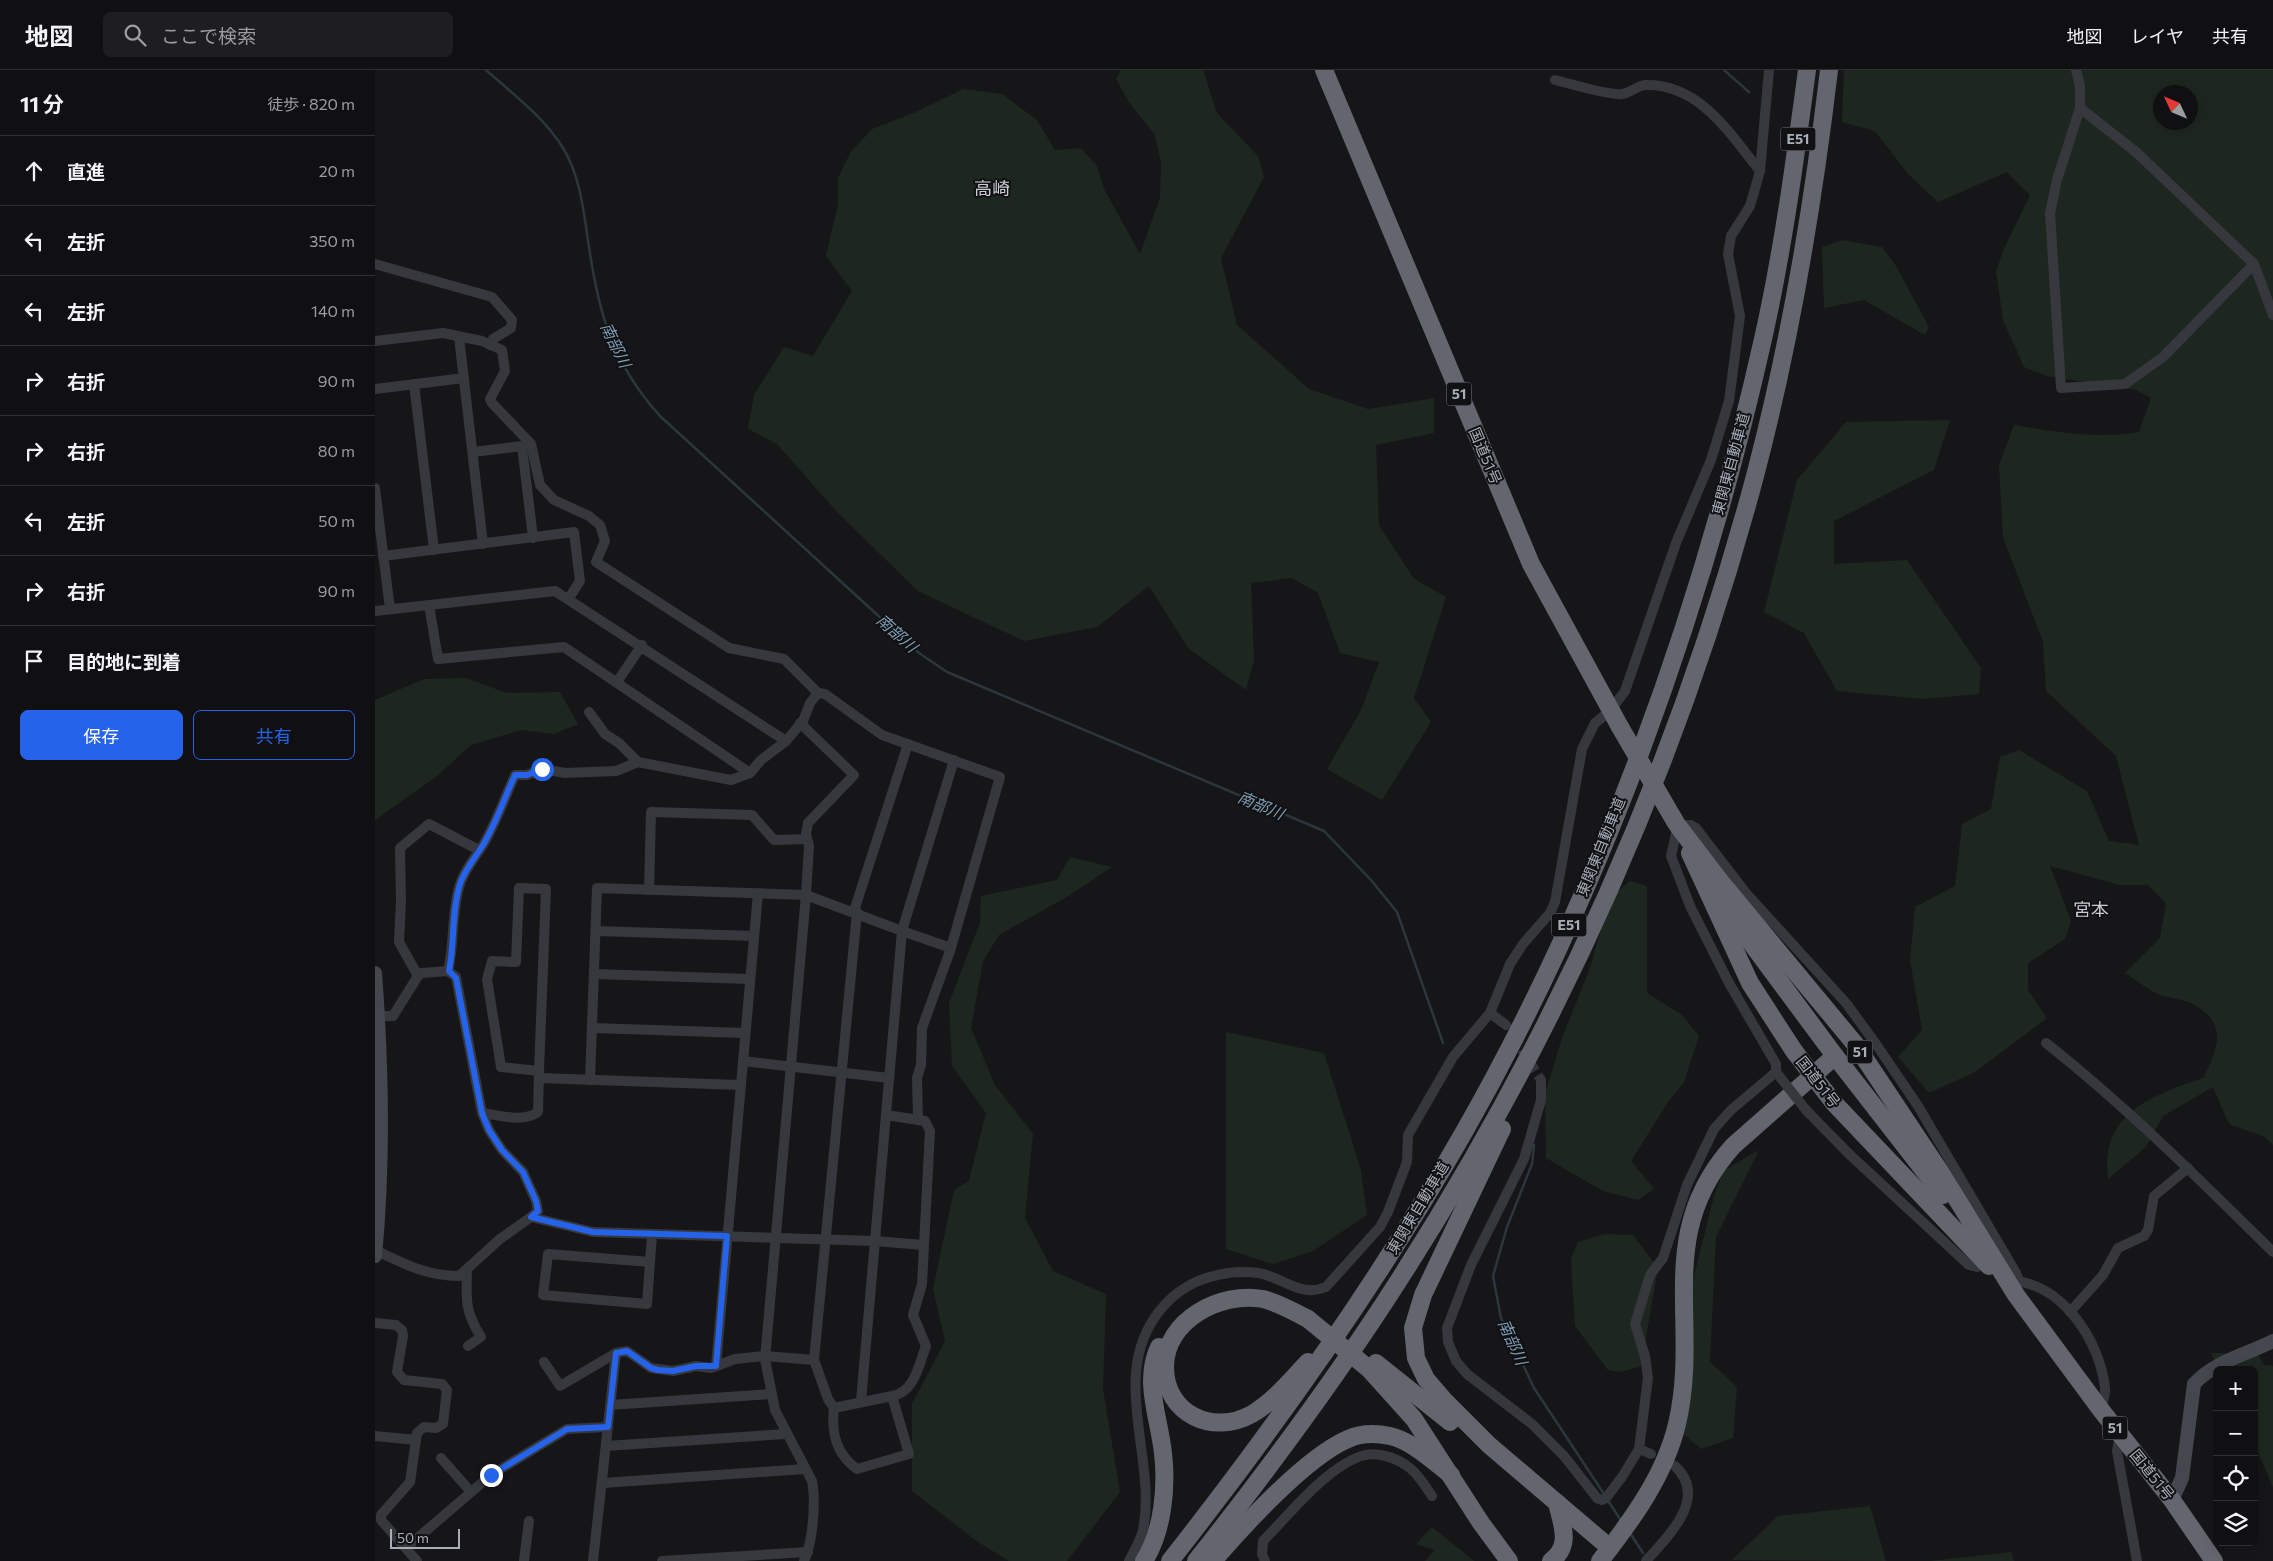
<!DOCTYPE html>
<html lang="ja">
<head>
<meta charset="utf-8">
<style>
	:root { --surface:#101012; --page:#1e1e20; --text:#f1f3f6; --muted:#9c9d9f; --line:#303032; --accent:#2563eb }
	body { margin:0; font-family:Commissioner,"Noto Sans JP",sans-serif; background:var(--page); color:var(--text) }
	.controls { position:absolute; right:15px; bottom:15px; display:grid; overflow:hidden; border-radius:8px; box-shadow:0 2px 12px #0003 }
	.controls button { width:45px; height:45px; display:grid; place-items:center; padding:0; border:0; border-bottom:1px solid var(--line); background:var(--surface); color:var(--text); font:25px sans-serif }
	.compass { position:absolute; left:1778px; top:15px; width:45px; height:45px; border-radius:50%; background:var(--surface); box-shadow:0 2px 12px #0003; rotate:314deg }
	.scale { position:absolute; left:15px; bottom:12px; width:70px; box-sizing:border-box; padding-left:5px; border:2px solid #a7aeb9; border-top:0; font-size:14px; line-height:18px; white-space:nowrap; color:#a7aeb9; -webkit-text-stroke:4px #111113; paint-order:stroke }
	.stop { position:absolute; width:15px; height:15px; margin:-11px; border:4px solid #2563eb; border-radius:50%; background:#fff }
	.stop.end { background:#2563eb; border-color:#fff; box-shadow:0 1px 5px #0008 }
	.list { margin:0; padding:0; list-style:none }
	h2 { display:flex; justify-content:space-between; align-items:center; height:65px; margin:0; padding:0 20px; font-size:21px }
	h2 small { font-size:16px; font-weight:400; color:var(--muted) }
	.list li { display:grid; grid-template-columns:32px 1fr auto; gap:15px; align-items:center; box-sizing:border-box; height:70px; padding:0 20px; border-top:1px solid var(--line) }
	.list b { display:block; font-size:19px; white-space:nowrap }
	.list em { font-size:16px; font-style:normal; color:var(--muted) }
	.actions { display:flex; gap:10px; padding:15px 20px }
	.actions a { flex:1; padding:11px 0; border:1px solid var(--accent); border-radius:8px; text-align:center; font-size:18px; color:var(--accent) }
	.actions .main { background:var(--accent); color:#fff }
	.icon { flex:none; width:28px; height:28px; fill:none; stroke:currentColor; stroke-width:2; stroke-linecap:round; stroke-linejoin:round }
	.map { position:relative; flex:none; width:1898px; height:1491px; overflow:hidden }
	header { display:flex; align-items:center; gap:30px; box-sizing:border-box; height:70px; padding:0 25px; background:var(--surface); border-bottom:1px solid var(--line) }
	header strong { font-size:24px }
	nav { display:flex; gap:28px; margin-inline-start:auto; font-size:18px }
	.search { width:350px; height:45px; background:var(--page); display:flex; align-items:center; gap:12px; box-sizing:border-box; padding:0 18px; border-radius:8px; color:var(--muted); font-size:19px }
	main { display:flex }
	aside { flex:1; background:var(--surface) }
	.map>svg:first-child { display:block }
</style>
</head>
<body>
<header>
<strong>地図</strong>
<div class="search"><svg class="icon" aria-label="search" viewBox="0 0 24 24"><circle cx="10" cy="10" r="6"/><path d="M15 15l6 6"/></svg>ここで検索</div>
<nav><a>地図</a><a>レイヤ</a><a>共有</a></nav>
</header>
<main>
<aside>
<h2>11 分<small>徒歩 · 820 m</small></h2>
<ul class="list">
<li><svg class="icon" aria-label="ahead" viewBox="0 0 24 24"><path d="M12 20V5M6 11l6-6 6 6"/></svg><div><b>直進</b></div><em>20 m</em></li>
<li><svg class="icon" aria-label="left" viewBox="0 0 24 24"><path d="M17 20v-9H6M10 6l-5 5 5 5"/></svg><div><b>左折</b></div><em>350 m</em></li>
<li><svg class="icon" aria-label="left" viewBox="0 0 24 24"><path d="M17 20v-9H6M10 6l-5 5 5 5"/></svg><div><b>左折</b></div><em>140 m</em></li>
<li><svg class="icon" aria-label="right" viewBox="0 0 24 24"><path d="M7 20v-9h11M14 6l5 5-5 5"/></svg><div><b>右折</b></div><em>90 m</em></li>
<li><svg class="icon" aria-label="right" viewBox="0 0 24 24"><path d="M7 20v-9h11M14 6l5 5-5 5"/></svg><div><b>右折</b></div><em>80 m</em></li>
<li><svg class="icon" aria-label="left" viewBox="0 0 24 24"><path d="M17 20v-9H6M10 6l-5 5 5 5"/></svg><div><b>左折</b></div><em>50 m</em></li>
<li><svg class="icon" aria-label="right" viewBox="0 0 24 24"><path d="M7 20v-9h11M14 6l5 5-5 5"/></svg><div><b>右折</b></div><em>90 m</em></li>
<li><svg class="icon" aria-label="arrive" viewBox="0 0 24 24"><path d="M6 21V4h12l-3 4 3 4H6"/></svg><div><b>目的地に到着</b></div></li>
</ul>
<div class="actions"><a class="main">保存</a><a>共有</a></div>
</aside>
<div class="map">
<svg width="1898" height="1491" viewBox="0 0 1898 1491">
	<rect width="100%" height="100%" fill="#161618"/>
	<!-- green -->
	<g fill="#1e271f" fill-rule="evenodd">
		<path d="M746,0H828L842,43L883,86L889,107L846,188L862,255L934,319L993,339L1059,328V363L1001,375L1004,455L1039,509L1071,527L1039,628L1056,652L1007,730L952,699L986,640L1004,592L965,583L943,523L917,508L876,513L879,590L871,620L813,578L774,516L722,557L649,571L543,521L463,443L402,374L373,359L379,325L409,277L438,286L477,221L451,186L463,134V108L475,83L497,59L541,42L588,19L627,24L662,50L680,80L706,78L722,96L729,119L765,184L785,128L786,94L780,65L754,32L741,9Z"/>
		<path d="M1469,0H1898V1075L1890,1067L1854,1054L1838,1017L1788,1046L1771,1077L1733,1109C1725,1043 1776,1026 1828,1008C1845,976 1853,950 1813,932C1802,927 1789,928 1779,922C1769,917 1760,909 1750,903L1785,868L1791,833L1773,815H1745L1675,796L1696,851L1690,869L1653,893V920L1672,948L1600,1002L1554,1023L1523,987L1547,960L1535,890L1540,837L1580,816L1587,754L1616,739L1625,687L1644,680L1712,721L1734,771L1764,775L1741,686L1671,621L1668,572L1628,467L1624,395L1639,355C1681,362 1722,369 1764,362L1776,328L1761,320L1672,306L1649,297L1628,250L1621,202L1628,181L1655,125L1632,102L1563,132L1533,104L1500,61L1467,52ZM1786,22H1816V52H1786Z"/>
		<path d="M1468,170L1507,177L1521,196L1554,257L1550,265L1489,230L1449,238L1447,177Z"/>
		<path d="M1575,350L1559,400L1459,451V494L1532,490L1606,598L1604,624L1548,629L1462,621L1429,563L1389,542L1422,410L1471,352Z"/>
		<path d="M91,608L132,623L185,622L203,654L179,664L146,660L96,675L62,706L0,750V630L49,609Z"/>
		<path d="M695,787L737,797L695,825L624,865L608,891L596,958L620,1015L658,1064L650,1148L678,1201L731,1224L728,1319L745,1422L692,1491H634L603,1472L537,1421V1334L570,1271L558,1219L579,1120L594,1111L611,1043L577,996L574,933L605,853L606,826L682,810Z"/>
		<path d="M1255,811L1272,816V923L1307,945L1324,966L1309,1012L1293,1032L1256,1091L1279,1119L1263,1130L1228,1121L1171,1088L1170,1024L1187,968L1215,898L1229,849L1242,822Z"/>
		<path d="M851,962L949,983L986,1100L992,1145L938,1181L898,1194L851,1179Z"/>
		<path d="M1384,1080L1341,1167L1335,1292L1362,1317L1358,1368L1326,1379L1306,1362L1316,1218L1338,1130L1348,1101Z"/>
		<path d="M1229,1164L1258,1165L1283,1198L1266,1296L1246,1302L1233,1300L1200,1256L1196,1189L1203,1172Z"/>
		<path d="M1836,1283H1882L1889,1295L1898,1296V1417L1879,1373V1300H1844Z"/>
		<path d="M1495,1436L1511,1491L1357,1490L1403,1446Z"/>
		<path d="M1057,1457L1099,1491H1050L1060,1480L1041,1474Z"/>
		<path d="M1636,1482L1639,1491H1555Z"/>
	</g>
	<g fill="none" stroke-linecap="round" stroke-linejoin="round">
		<!-- stream -->
		<g stroke="#2b363d" stroke-width="2.5">
			<path d="M111,0C138,24 169,47 188,78C206,107 209,145 214,177C224,245 238,294 285,346L544,583L572,602L949,761L996,810L1022,842L1068,973"/>
			<path d="M1349,0L1374,22"/>
			<path d="M1159,1075L1157,1094L1132,1157L1118,1206L1126,1248L1159,1318L1229,1424"/>
			<path d="M1232,1429L1245,1449"/>
			<path d="M1255,1463L1268,1483"/>
		</g>
		<!-- street-tunnel -->
		<path stroke="#333438" stroke-width="10" stroke-dasharray="10 5" stroke-linecap="butt" d="M1139,967L1166,1010"/>
		<!-- street -->
		<g stroke="#37383d" stroke-width="10">
			<path d="M1701,0L1705,16V38L1682,110L1675,143L1686,318L1750,314L1788,287L1879,194"/>
			<path d="M1180,10C1193,13 1235,26 1247,24C1255,23 1263,15 1271,15C1325,14 1355,64 1385,101"/>
			<path d="M1705,38L1761,82L1879,194L1898,245"/>
			<path d="M0,194L117,227L137,250L136,258L118,269L115,275"/>
			<path d="M84,267L108,474"/>
			<path d="M0,271L68,263L107,271L127,280L130,301L115,329L117,333L156,374L165,415L179,430L214,446L225,455L230,471L221,492L354,578L409,589L443,623L435,633L428,651L411,671L386,690L375,703L356,710L263,692L244,673L230,664L214,642"/>
			<path d="M39,314L59,480"/>
			<path d="M0,319L89,308"/>
			<path d="M98,382L147,376L158,468"/>
			<path d="M0,418L15,539"/>
			<path d="M8,486L199,462L205,511L194,528"/>
			<path d="M54,535L63,589L189,577L375,703"/>
			<path d="M0,541L180,521L411,671"/>
			<path d="M242,612L267,575"/>
			<path d="M443,623L450,624L507,665L625,707L575,881L547,958L546,995L542,1008L543,1048"/>
			<path d="M425,653L479,705L433,753L431,764L434,776L431,825L390,1289L400,1340L437,1411C441,1431 438,1472 429,1491"/>
			<path d="M274,820L276,742L377,745L399,770L432,769"/>
			<path d="M479,841L533,674"/>
			<path d="M221,861L379,866"/>
			<path d="M576,878L527,861L579,690"/>
			<path d="M73,901C80,872 76,842 85,814C90,799 100,788 108,775C121,753 130,727 140,705H152L167,699L190,703L241,701L263,692"/>
			<path d="M219,904L375,909"/>
			<path d="M43,906L47,903L73,901L81,907L107,1043L114,1060L127,1080L148,1102L161,1131L163,1141L156,1147"/>
			<path d="M1115,943L1131,955"/>
			<path d="M3,946H18L43,906L24,872L26,831L25,778L54,754L104,780"/>
			<path d="M217,958L370,963"/>
			<path d="M1671,973C1752,1037 1825,1110 1898,1182"/>
			<path d="M368,991L514,1008"/>
			<path d="M164,1008L365,1015"/>
			<path d="M215,1010L222,818L431,825L527,861L486,1331"/>
			<path d="M1166,1010V1030L1149,1089L1096,1195L1072,1258L1073,1272L1081,1291L1092,1304L1157,1354L1189,1386L1222,1428L1227,1430L1231,1428L1247,1407L1264,1379L1273,1308L1270,1286L1260,1254L1275,1205L1288,1188L1312,1115L1339,1059L1356,1040L1401,1002V994L1354,913L1315,836L1296,786L1303,756L1316,755L1321,758L1371,823L1471,933L1501,974L1543,1036L1641,1203L1643,1208L1638,1217"/>
			<path d="M1431,1040L1474,1084L1594,1195L1602,1197L1611,1192"/>
			<path d="M107,1043C124,1045 148,1053 163,1042L164,1001L171,819L144,818L141,892L117,891L112,909L126,997L164,1001"/>
			<path d="M511,1045L550,1051L555,1061L547,1214L538,1245L551,1276C544,1294 540,1322 517,1326L459,1338C456,1363 461,1384 482,1399L534,1384L517,1326"/>
			<path d="M0,1180C30,1194 51,1206 84,1206L125,1169L156,1147L218,1162L500,1171L548,1175"/>
			<path d="M275,1192L173,1184L168,1225L272,1234L277,1164"/>
			<path d="M92,1201C91,1230 90,1242 106,1267L93,1276"/>
			<path d="M1642,1211C1690,1218 1725,1272 1730,1318C1731,1324 1727,1333 1726,1340"/>
			<path d="M1695,1242L1728,1205L1743,1178L1769,1166L1773,1160L1779,1126L1813,1098"/>
			<path d="M0,1253L21,1255L27,1260L28,1266L22,1302L29,1310L67,1314L72,1320L68,1354L61,1358L49,1357L42,1363L35,1412L6,1445V1450L42,1491"/>
			<path d="M439,1290L453,1329L459,1338"/>
			<path d="M169,1292L185,1316L241,1283L252,1281L276,1298L298,1301L321,1296L336,1298L360,1289L390,1286L439,1290L482,842"/>
			<path d="M341,1296L383,823"/>
			<path d="M235,1335L396,1324"/>
			<path d="M1745,1365L1742,1381L1762,1491"/>
			<path d="M0,1366L41,1370"/>
			<path d="M231,1376L411,1364"/>
			<path d="M1264,1379L1276,1384"/>
			<path d="M66,1388L96,1422"/>
			<path d="M228,1413L430,1399"/>
			<path d="M31,1478L116,1405L192,1359L233,1357"/>
			<path d="M149,1491L154,1451"/>
			<path d="M218,1491L241,1283"/>
			<path d="M287,1491L433,1482"/>
			<path d="M754,1491C759,1481 766,1470 768,1460C782,1390 736,1311 780,1247C791,1231 805,1219 823,1211C841,1204 863,1200 883,1203C908,1207 925,1228 951,1217L1005,1157L1013,1142L1032,1092L1033,1065L1078,987L1115,943L1135,894L1148,874L1175,843L1180,832L1207,679L1220,653L1235,641L1250,621L1301,473L1336,390L1354,331L1365,246L1353,184L1356,166L1375,136L1385,101L1394,0"/>
			<path d="M890,1491L887,1484L888,1471C914,1445 954,1394 990,1385C1006,1382 1024,1389 1036,1399C1045,1407 1051,1417 1057,1426"/>
			<path d="M1271,1491C1293,1466 1334,1428 1300,1396"/>
		</g>
		<!-- secondary -->
		<g stroke="#45474e" stroke-width="14">
			<path d="M0,903C7,996 9,1092 0,1186"/>
			<path d="M1797,1430L1807,1408L1819,1314C1840,1291 1871,1285 1898,1271"/>
		</g>
		<!-- highway -->
		<g stroke="#63666f" stroke-width="18">
			<path d="M949,0L1156,494L1245,657"/>
			<path d="M1303,756L1345,811L1480,974L1564,1100L1641,1225L1726,1340L1797,1430L1839,1491"/>
			<path d="M1315,783L1375,913L1419,981"/>
			<path d="M1335,825L1371,866L1460,986L1568,1125"/>
			<path d="M1459,1033L1614,1196"/>
			<path d="M1127,1059L1048,1225L1038,1258L1041,1288L1051,1309L1069,1330L1114,1375L1235,1478"/>
			<path d="M933,1249C918,1241 904,1233 888,1229C846,1221 790,1250 790,1297C790,1344 838,1366 877,1344C899,1331 916,1310 933,1292"/>
			<path d="M1001,1293L1075,1352"/>
			<path d="M994,1299L1039,1349L1106,1453L1134,1491"/>
			<path d="M769,1491C788,1461 792,1417 788,1383C784,1347 768,1311 784,1277"/>
			<path d="M795,1491C902,1355 1003,1213 1089,1062C1227,820 1327,541 1388,269C1408,180 1420,90 1432,0"/>
			<path d="M821,1491C893,1400 962,1307 1024,1210C1183,962 1304,691 1380,406C1415,273 1438,136 1454,0"/>
			<path d="M838,1491C869,1455 931,1387 973,1369C986,1363 1001,1363 1015,1366C1037,1371 1058,1391 1076,1405"/>
			<path d="M1176,1491C1197,1476 1187,1454 1182,1433"/>
			<path d="M1225,1491C1257,1450 1290,1405 1302,1354C1326,1252 1278,1165 1358,1076L1460,986"/>
		</g>
		<!-- street-bridge -->
		<path stroke="#37383d" stroke-width="10" d="M1401,1002L1431,1040"/>
		<!-- highway-bridge -->
		<g stroke="#63666f" stroke-width="18">
			<path d="M1245,657L1301,753"/>
			<path d="M1419,981L1459,1033"/>
			<path d="M933,1249L994,1299"/>
		</g>
	</g>
	<g fill="none" stroke-linecap="round" stroke-linejoin="round">
		<!-- route -->
		<path stroke="#2563eb" stroke-width="6" d="M116,1405L192,1359L233,1357L241,1283L252,1281L276,1298L283,1300L298,1301L321,1296H341L352,1166L218,1162L156,1147L163,1141L161,1131L148,1102L127,1080L114,1060L107,1043L81,908L74,901C80,872 76,843 85,814C90,799 100,788 108,775C121,753 130,727 140,705H152L167,699"/>
	</g>
	<g text-anchor="middle" stroke-width="4" stroke-linejoin="round" paint-order="stroke">
		<!-- shield labels -->
		<g fill="#111113" stroke="#7a7f87" stroke-width="1">
			<rect x="1405.5" y="57.5" width="35" height="23" rx="4"/>
			<rect x="1071.5" y="312.5" width="25" height="23" rx="4"/>
			<rect x="1176.5" y="843.5" width="35" height="23" rx="4"/>
			<rect x="1472.5" y="970.5" width="25" height="23" rx="4"/>
			<rect x="1727.5" y="1346.5" width="25" height="23" rx="4"/>
		</g>
		<g font-size="14" font-weight="bold" fill="#a7aeb9">
			<text x="1423" y="74">E51</text>
			<text x="1084" y="329">51</text>
			<text x="1194" y="860">E51</text>
			<text x="1485" y="987">51</text>
			<text x="1740" y="1363">51</text>
		</g>
		<!-- street labels -->
		<g font-size="15" fill="#a7aeb9" stroke="#111113">
			<text transform="translate(1110 386) rotate(67)" y="5">国道51号</text>
			<text transform="translate(1356 394) rotate(-75)" y="5">東関東自動車道</text>
			<text transform="translate(1226 777) rotate(-68)" y="5">東関東自動車道</text>
			<text transform="translate(1443 1012) rotate(52)" y="5">国道51号</text>
			<text transform="translate(1043 1138) rotate(-59)" y="5">東関東自動車道</text>
			<text transform="translate(1777 1405) rotate(51)" y="5">国道51号</text>
		</g>
		<!-- water labels -->
		<g font-size="16" font-style="italic" fill="#7d9eb6" stroke="#111113">
			<text transform="translate(241 275) rotate(64)" y="6">南部川</text>
			<text transform="translate(522 563) rotate(42)" y="6">南部川</text>
			<text transform="translate(886 735) rotate(23)" y="6">南部川</text>
			<text transform="translate(1138 1272) rotate(66)" y="6">南部川</text>
		</g>
		<!-- quarter labels -->
		<g font-size="18" fill="#c9ccd5" stroke="#111113">
			<text x="617" y="125">高崎</text>
			<text x="1716" y="846">宮本</text>
		</g>
	</g>
</svg>
<div class="controls">
<button>+</button>
<button>−</button>
<button><svg class="icon" aria-label="locate" viewBox="0 0 24 24"><circle cx="12" cy="12" r="6"/><path d="M12 2v4M12 18v4M2 12h4M18 12h4"/></svg></button>
<button><svg class="icon" aria-label="layers" viewBox="0 0 24 24"><path d="M12 4l9 5-9 5-9-5zM3 14l9 5 9-5"/></svg></button>
</div>
<svg class="compass" viewBox="-18 -18 36 36"><path d="M0-13l5 13h-10z" fill="#e53935"/><path d="M0 13l5-13h-10z" fill="#9c9d9f"/></svg>
<div class="scale">50 m</div>
<div class="stop" style="left:167px;top:699px"></div>
<div class="stop end" style="left:116px;top:1405px"></div>
</div>
</main>
</body>
</html>
